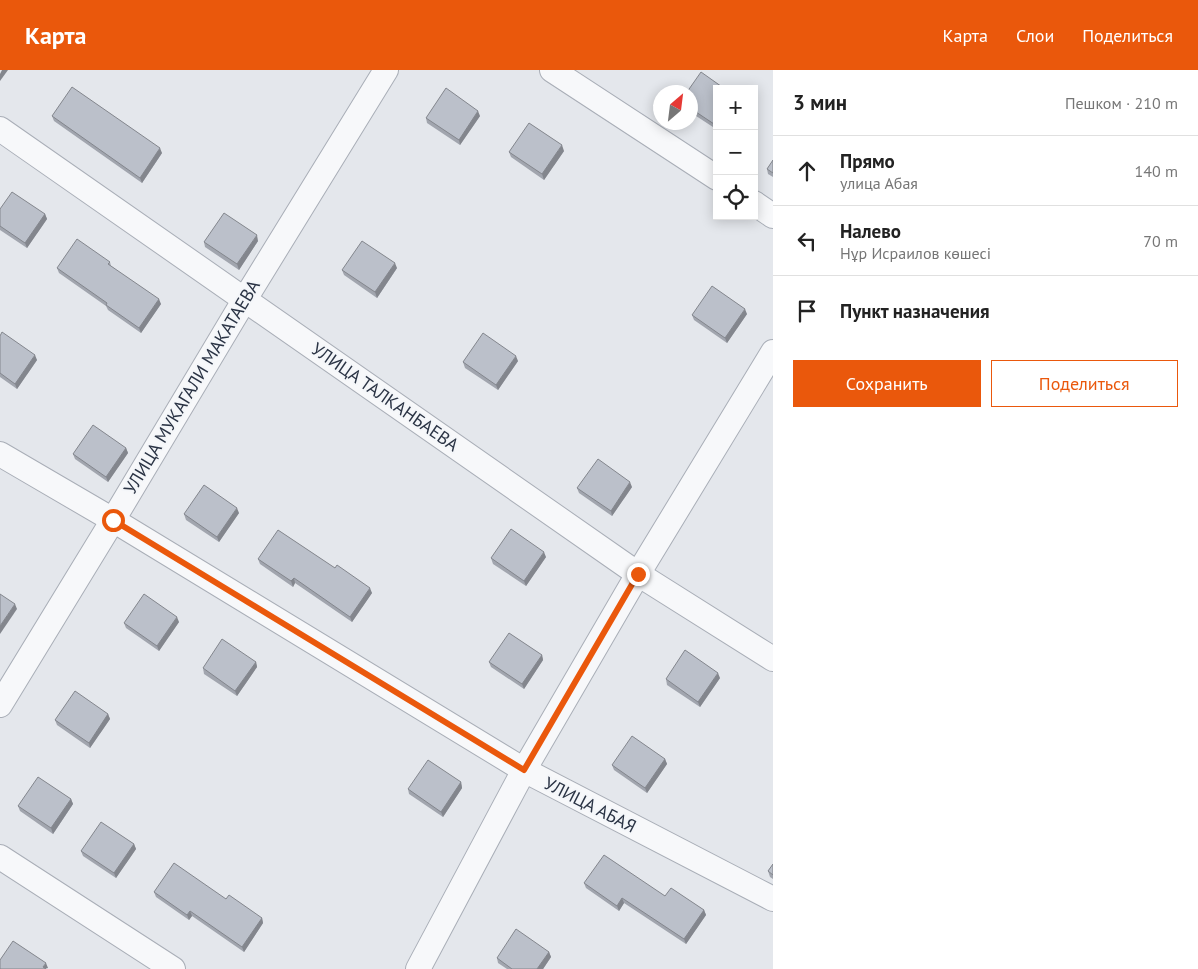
<!DOCTYPE html>
<html lang="ru">
<head>
<meta charset="utf-8">
<style>
	:root { --surface:#fff; --page:#f6f6f6; --text:#222; --muted:#767676; --line:#e0e0e0; --accent:#ea580c }
	body { margin:0; font-family:"PT Sans",sans-serif; background:var(--page); color:var(--text) }
	.controls { position:absolute; right:15px; top:15px; display:grid; overflow:hidden; border-radius:0px; box-shadow:0 2px 12px #0003 }
	.controls button { width:45px; height:45px; display:grid; place-items:center; padding:0; border:0; border-bottom:1px solid var(--line); background:var(--surface); color:var(--text); font:25px sans-serif }
	.compass { position:absolute; left:653px; top:15px; width:45px; height:45px; border-radius:50%; background:var(--surface); box-shadow:0 2px 12px #0003; rotate:28deg }
	.stop { position:absolute; width:15px; height:15px; margin:-11px; border:4px solid #ea580c; border-radius:50%; background:#fff }
	.stop.end { background:#ea580c; border-color:#fff; box-shadow:0 1px 5px #0008 }
	.list { margin:0; padding:0; list-style:none }
	h2 { display:flex; justify-content:space-between; align-items:center; height:65px; margin:0; padding:0 20px; font-size:21px }
	h2 small { font-size:16px; font-weight:400; color:var(--muted) }
	.list li { display:grid; grid-template-columns:32px 1fr auto; gap:15px; align-items:center; box-sizing:border-box; height:70px; padding:0 20px; border-top:1px solid var(--line) }
	.list b { display:block; font-size:19px; white-space:nowrap }
	.list p { margin:0; font-size:16px; white-space:nowrap; color:var(--muted) }
	.list em { font-size:16px; font-style:normal; color:var(--muted) }
	.actions { display:flex; gap:10px; padding:15px 20px }
	.actions a { flex:1; padding:11px 0; border:1px solid var(--accent); border-radius:0px; text-align:center; font-size:18px; color:var(--accent) }
	.actions .main { background:var(--accent); color:#fff }
	.icon { flex:none; width:28px; height:28px; fill:none; stroke:currentColor; stroke-width:2; stroke-linecap:round; stroke-linejoin:round }
	.map { position:relative; flex:none; width:773px; height:899px; overflow:hidden }
	header { display:flex; align-items:center; gap:30px; box-sizing:border-box; height:70px; padding:0 25px; background:var(--accent); color:#fff }
	header strong { font-size:24px }
	nav { display:flex; gap:28px; margin-inline-start:auto; font-size:18px }
	main { display:flex }
	aside { flex:1; background:var(--surface) }
	.map>svg:first-child { display:block }
</style>
</head>
<body>
<header>
<strong>Карта</strong>
<nav><a>Карта</a><a>Слои</a><a>Поделиться</a></nav>
</header>
<main>
<div class="map">
<svg width="773" height="899" viewBox="0 0 773 899">
	<rect width="100%" height="100%" fill="#e4e7ec"/>
	<g fill="none" stroke-linecap="round" stroke-linejoin="round">
		<defs>
			<g id="minor">
				<path d="M552,0L717,108"/>
				<path d="M0,59L638,504L773,589"/>
				<path d="M754,133L773,146"/>
				<path d="M0,384L113,450L524,700L773,829"/>
				<path d="M0,635L113,450L245,229L386,0"/>
				<path d="M0,787L173,899"/>
				<path d="M418,899L524,700L638,504L773,282"/>
			</g>
		</defs>
		<!-- minor casing -->
		<use href="#minor" stroke="#a9aeb7" stroke-width="26"/>
		<!-- minor -->
		<use href="#minor" stroke="#f7f8fa" stroke-width="24"/>
	</g>
	<!-- wall -->
	<g fill="#a1a5ae">
		<path d="M717,19V58L716,59L690,42V22Z"/>
		<path d="M52,46L162,83L142,113L54,51Z"/>
		<path d="M480,46L460,75L427,53L426,48Z"/>
		<path d="M564,81L544,110L511,87L509,82Z"/>
		<path d="M773,90V107L768,104L767,99Z"/>
		<path d="M0,139L45,144L47,149L27,178L0,160Z"/>
		<path d="M258,171L239,200L205,177L204,172Z"/>
		<path d="M110,192L111,196L161,234L141,263L108,240L106,236L59,203L57,198Z"/>
		<path d="M397,198L377,228L344,205L342,200Z"/>
		<path d="M747,244L727,273L694,250L692,245Z"/>
		<path d="M0,266L37,290L17,319L0,307Z"/>
		<path d="M518,291L498,320L465,298L463,292Z"/>
		<path d="M126,378L128,383L108,412L75,389L73,384Z"/>
		<path d="M632,417L612,446L579,423L577,418Z"/>
		<path d="M239,443L219,472L186,450L184,444Z"/>
		<path d="M546,487L526,516L493,494L491,488Z"/>
		<path d="M258,489L335,498L372,523L352,552L295,513L293,517L260,494Z"/>
		<path d="M179,552L159,581L126,558L124,553Z"/>
		<path d="M542,585L543,590L524,619L491,597L489,592Z"/>
		<path d="M256,592L257,597L237,626L204,604L203,598Z"/>
		<path d="M720,608L700,637L667,615L666,609Z"/>
		<path d="M108,644L110,649L90,678L57,655L55,650Z"/>
		<path d="M665,689L667,694L647,723L614,700L612,695Z"/>
		<path d="M461,712L462,718L443,747L409,724L408,719Z"/>
		<path d="M71,729L73,734L53,764L20,741L18,736Z"/>
		<path d="M134,774L136,779L116,808L83,786L81,781Z"/>
		<path d="M773,794V809L770,807L768,801Z"/>
		<path d="M584,813L665,826L704,840L706,845L686,874L624,833L619,841L586,818Z"/>
		<path d="M154,822L226,829L262,848L263,853L244,882L192,846L189,850L156,827Z"/>
		<path d="M549,882L551,887L543,899H507L498,893L497,888Z"/>
	</g>
	<!-- shaded-wall -->
	<g fill="#83868d">
		<path d="M2,0H8L0,11V4Z"/>
		<path d="M478,41L480,46L460,75L459,70Z"/>
		<path d="M717,50V58L716,59L714,54Z"/>
		<path d="M562,75L564,81L544,110L542,104Z"/>
		<path d="M160,78L162,83L142,113L140,108Z"/>
		<path d="M45,144L47,149L27,178L25,173Z"/>
		<path d="M257,165L258,171L239,200L237,194Z"/>
		<path d="M395,193L397,198L377,228L375,222Z"/>
		<path d="M159,229L161,234L141,263L139,258Z"/>
		<path d="M745,239L747,244L727,273L725,268Z"/>
		<path d="M35,285L37,290L17,319L15,314Z"/>
		<path d="M516,286L518,291L498,320L496,315Z"/>
		<path d="M126,378L128,383L108,412L106,407Z"/>
		<path d="M630,412L632,417L612,446L611,441Z"/>
		<path d="M237,438L239,443L219,472L217,467Z"/>
		<path d="M544,482L546,487L526,516L524,511Z"/>
		<path d="M294,508L295,513L293,517L291,511Z"/>
		<path d="M370,518L372,523L352,552L350,547Z"/>
		<path d="M15,534L17,539L0,564V556Z"/>
		<path d="M177,547L179,552L159,581L157,576Z"/>
		<path d="M542,585L543,590L524,619L522,614Z"/>
		<path d="M256,592L257,597L237,626L235,621Z"/>
		<path d="M718,603L720,608L700,637L698,632Z"/>
		<path d="M108,644L110,649L90,678L89,673Z"/>
		<path d="M665,689L667,694L647,723L645,718Z"/>
		<path d="M461,712L462,718L443,747L441,742Z"/>
		<path d="M71,729L73,734L53,764L51,758Z"/>
		<path d="M134,774L136,779L116,808L114,803Z"/>
		<path d="M622,828L624,833L619,841L617,836Z"/>
		<path d="M704,840L706,845L686,874L684,869Z"/>
		<path d="M190,841L192,846L189,850L187,845Z"/>
		<path d="M262,848L263,853L244,882L242,877Z"/>
		<path d="M549,882L551,887L543,899H537Z"/>
		<path d="M46,893L48,898L44,899L43,897Z"/>
	</g>
	<!-- building -->
	<g fill="#bbc0ca" stroke="#83868d">
		<path d="M701,2L725,19H717V50L714,54L690,38V22H687Z"/>
		<path d="M72,17L160,78L140,108L52,46Z"/>
		<path d="M446,18L478,41L459,70L426,48Z"/>
		<path d="M529,53L562,75L542,104L509,82Z"/>
		<path d="M773,90V103L767,99Z"/>
		<path d="M12,122L45,144L25,173L0,156V139Z"/>
		<path d="M224,143L257,165L237,194L204,172Z"/>
		<path d="M77,169L110,192L108,194L159,229L139,258L106,235L107,233L57,198Z"/>
		<path d="M362,171L395,193L375,222L342,200Z"/>
		<path d="M712,216L745,239L725,268L692,245Z"/>
		<path d="M2,262L35,285L15,314L0,303V266Z"/>
		<path d="M483,263L516,286L496,315L463,292Z"/>
		<path d="M93,355L126,378L106,407L73,384Z"/>
		<path d="M598,389L630,412L611,441L577,418Z"/>
		<path d="M204,415L237,438L217,467L184,444Z"/>
		<path d="M511,459L544,482L524,511L491,488Z"/>
		<path d="M278,460L335,498L337,495L370,518L350,547L294,508L291,511L258,489Z"/>
		<path d="M0,524L15,534L0,556Z"/>
		<path d="M144,524L177,547L157,576L124,553Z"/>
		<path d="M509,563L542,585L522,614L489,592Z"/>
		<path d="M222,569L256,592L235,621L203,598Z"/>
		<path d="M685,580L718,603L698,632L666,609Z"/>
		<path d="M75,621L108,644L89,673L55,650Z"/>
		<path d="M632,666L665,689L645,718L612,695Z"/>
		<path d="M428,690L461,712L441,742L408,719Z"/>
		<path d="M38,707L71,729L51,758L18,736Z"/>
		<path d="M101,752L134,774L114,803L81,781Z"/>
		<path d="M604,785L665,826L671,818L704,840L684,869L622,828L617,836L584,813Z"/>
		<path d="M174,793L226,829L229,825L262,848L242,877L190,841L187,845L154,822Z"/>
		<path d="M773,794V805L768,801Z"/>
		<path d="M516,859L549,882L537,899H512L497,888Z"/>
		<path d="M13,871L46,893L43,897L46,899H0V890Z"/>
	</g>
	<g fill="none" stroke-linecap="round" stroke-linejoin="round">
		<!-- route -->
		<path stroke="#ea580c" stroke-width="6" d="M113,450L524,700L638,504"/>
	</g>
	<g text-anchor="middle" stroke-width="4" stroke-linejoin="round" paint-order="stroke">
		<!-- street labels -->
		<g font-size="18" fill="#2b3445" stroke="#f4f6f9">
			<text transform="translate(192 317) rotate(-59)" y="6">УЛИЦА МУКАГАЛИ МАКАТАЕВА</text>
			<text transform="translate(385 327) rotate(35)" y="6">УЛИЦА ТАЛКАНБАЕВА</text>
			<text transform="translate(590 735) rotate(27)" y="6">УЛИЦА АБАЯ</text>
		</g>
	</g>
</svg>
<div class="controls">
<button>+</button>
<button>−</button>
<button><svg class="icon" aria-label="locate" viewBox="0 0 24 24"><circle cx="12" cy="12" r="6"/><path d="M12 2v4M12 18v4M2 12h4M18 12h4"/></svg></button>
</div>
<svg class="compass" viewBox="-18 -18 36 36"><path d="M0-13l5 13h-10z" fill="#e53935"/><path d="M0 13l5-13h-10z" fill="#767676"/></svg>
<div class="stop" style="left:113px;top:450px"></div>
<div class="stop end" style="left:638px;top:504px"></div>
</div>
<aside>
<h2>3 мин<small>Пешком · 210 m</small></h2>
<ul class="list">
<li><svg class="icon" aria-label="ahead" viewBox="0 0 24 24"><path d="M12 20V5M6 11l6-6 6 6"/></svg><div><b>Прямо</b><p>улица Абая</p></div><em>140 m</em></li>
<li><svg class="icon" aria-label="left" viewBox="0 0 24 24"><path d="M17 20v-9H6M10 6l-5 5 5 5"/></svg><div><b>Налево</b><p>Нұр Исраилов көшесі</p></div><em>70 m</em></li>
<li><svg class="icon" aria-label="arrive" viewBox="0 0 24 24"><path d="M6 21V4h12l-3 4 3 4H6"/></svg><div><b>Пункт назначения</b></div></li>
</ul>
<div class="actions"><a class="main">Сохранить</a><a>Поделиться</a></div>
</aside>
</main>
</body>
</html>
